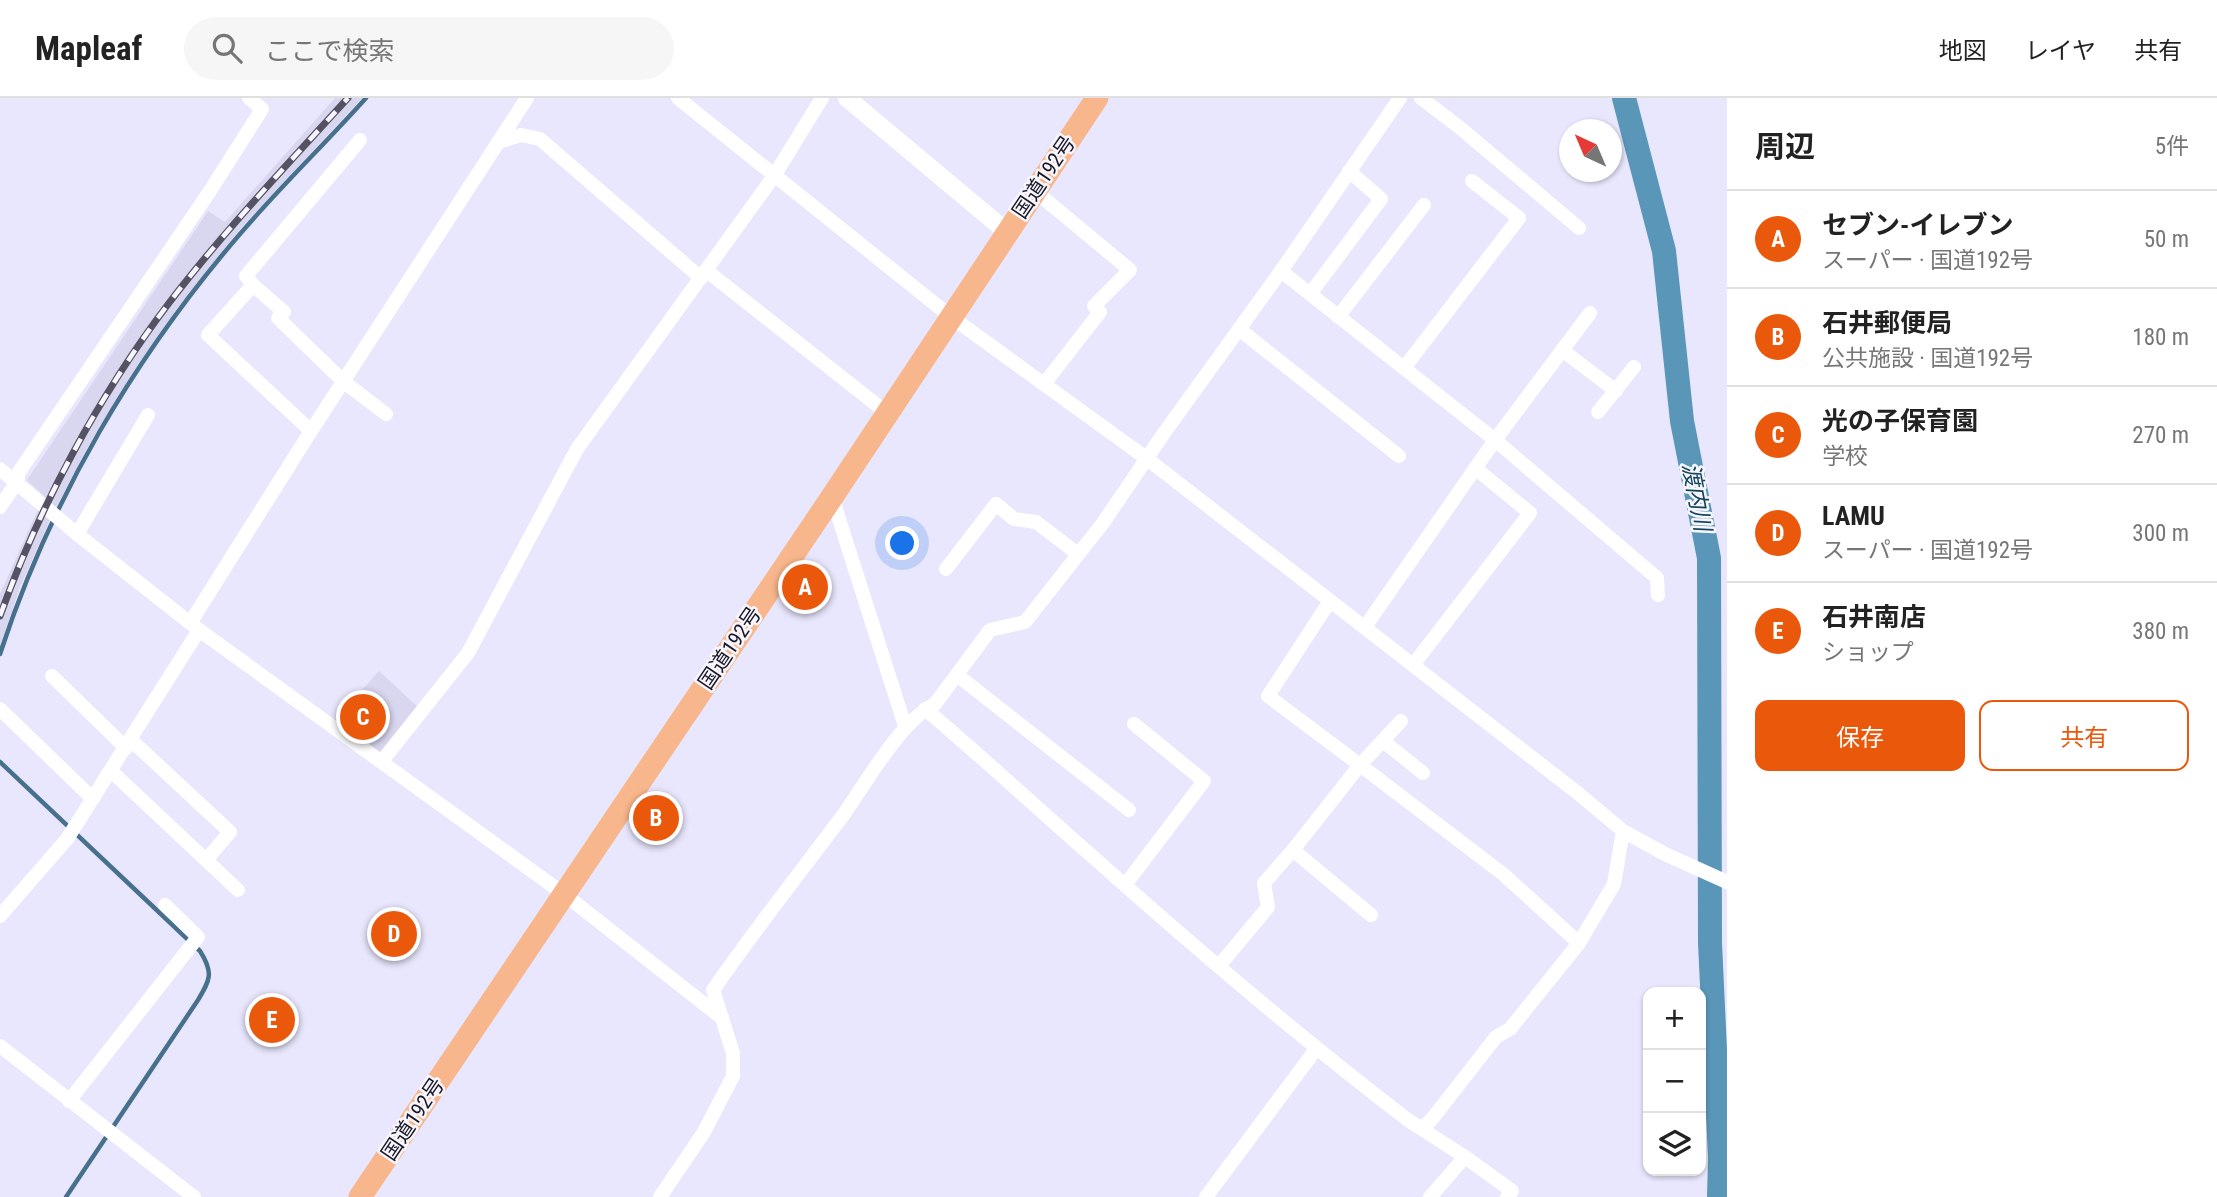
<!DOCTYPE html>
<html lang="ja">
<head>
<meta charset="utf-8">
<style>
	:root { --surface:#fff; --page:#f6f6f6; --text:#222; --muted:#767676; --line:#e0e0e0; --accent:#ea580c }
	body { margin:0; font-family:"Roboto Condensed","Noto Sans JP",sans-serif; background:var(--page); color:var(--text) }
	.controls { position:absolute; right:21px; bottom:21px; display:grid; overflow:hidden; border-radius:14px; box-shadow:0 2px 5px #0004 }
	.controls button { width:63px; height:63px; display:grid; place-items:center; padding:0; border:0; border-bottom:2px solid var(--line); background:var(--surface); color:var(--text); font:35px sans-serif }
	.compass { position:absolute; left:1559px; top:21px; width:63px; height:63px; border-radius:50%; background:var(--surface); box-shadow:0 2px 5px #0004; rotate:316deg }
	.you { position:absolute; left:903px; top:446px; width:24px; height:24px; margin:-18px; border:5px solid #fff; border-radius:50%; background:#1a73e8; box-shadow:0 0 0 10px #1a73e833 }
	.badge { display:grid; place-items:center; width:46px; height:46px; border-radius:50%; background:var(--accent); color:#fff; font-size:23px; font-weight:700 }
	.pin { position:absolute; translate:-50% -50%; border:4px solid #fff; box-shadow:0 2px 7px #0006 }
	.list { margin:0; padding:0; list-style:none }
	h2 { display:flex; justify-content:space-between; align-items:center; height:91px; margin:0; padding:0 28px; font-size:30px }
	h2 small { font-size:23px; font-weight:400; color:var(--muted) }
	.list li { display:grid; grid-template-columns:46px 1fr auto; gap:21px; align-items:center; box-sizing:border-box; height:98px; padding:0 28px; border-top:2px solid var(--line) }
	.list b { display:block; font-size:26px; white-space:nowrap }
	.list p { margin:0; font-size:23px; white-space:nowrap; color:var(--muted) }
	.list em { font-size:23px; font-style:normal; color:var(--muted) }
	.actions { display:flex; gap:14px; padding:21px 28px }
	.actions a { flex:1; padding:16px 0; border:2px solid var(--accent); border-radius:14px; text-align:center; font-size:24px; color:var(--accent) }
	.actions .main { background:var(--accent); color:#fff }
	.icon { flex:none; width:38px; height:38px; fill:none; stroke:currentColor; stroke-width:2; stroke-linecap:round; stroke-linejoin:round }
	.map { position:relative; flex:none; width:1727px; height:1099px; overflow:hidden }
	header { display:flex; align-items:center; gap:42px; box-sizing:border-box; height:98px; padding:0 35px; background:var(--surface); border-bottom:2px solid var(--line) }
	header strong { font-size:33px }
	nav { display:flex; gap:38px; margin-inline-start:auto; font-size:24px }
	.search { width:490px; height:63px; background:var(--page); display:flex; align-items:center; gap:18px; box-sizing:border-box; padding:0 24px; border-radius:38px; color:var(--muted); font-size:26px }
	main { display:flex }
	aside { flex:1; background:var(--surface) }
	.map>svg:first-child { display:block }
</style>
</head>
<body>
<header>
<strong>Mapleaf</strong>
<div class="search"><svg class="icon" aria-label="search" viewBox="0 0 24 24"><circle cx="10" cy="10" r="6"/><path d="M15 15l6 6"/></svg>ここで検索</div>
<nav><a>地図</a><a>レイヤ</a><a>共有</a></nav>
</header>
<main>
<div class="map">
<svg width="1727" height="1099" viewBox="0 0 1727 1099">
	<rect width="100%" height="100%" fill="#e9e7fd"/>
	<!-- built -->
	<g fill="#d9d6f0">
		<path d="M335,0H362L239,132L177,211L138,267L90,345L53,415L20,489L0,549V496L44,398L27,382L208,113L225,124Z"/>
		<path d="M379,573L419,610L382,655L335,622Z"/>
	</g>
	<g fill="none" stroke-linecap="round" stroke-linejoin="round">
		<!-- stream -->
		<g stroke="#47708c" stroke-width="4.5">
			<path d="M0,556C50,402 135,258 240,136C280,89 325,46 366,0"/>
			<path d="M0,664L200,853C214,875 210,882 198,902L66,1099"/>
		</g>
		<!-- river -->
		<path stroke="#5a96b8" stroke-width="24" d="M1624,0L1664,153L1682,323L1709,460L1710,845L1720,1059L1719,1099"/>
		<!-- minor -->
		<g stroke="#fff" stroke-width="14">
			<path d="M678,0L950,218L1146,360L1579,696L1623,733L1665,756L1727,784"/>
			<path d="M1421,0L1459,29L1579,130"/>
			<path d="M498,44L521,37L540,41L701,180"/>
			<path d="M1035,93L1130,172L1094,208L1100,214L1044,286"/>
			<path d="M707,173L887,315"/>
			<path d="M1281,173L1495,342L1365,529"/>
			<path d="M253,187L284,214L278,220L344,284L386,316"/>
			<path d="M1310,196L1381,101L1349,73"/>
			<path d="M1590,215L1495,342L1657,480L1658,497"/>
			<path d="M1338,219L1424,107"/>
			<path d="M1239,231L1399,358"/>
			<path d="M1562,252L1616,293"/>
			<path d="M1404,270L1519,120L1472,83"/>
			<path d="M1598,314L1634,269"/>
			<path d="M311,333L208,237L253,187L246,178L360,42"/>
			<path d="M0,371L77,436L199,532L564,796L722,920"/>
			<path d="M832,399L905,628"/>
			<path d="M0,409L17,384L19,374L210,93L262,11L249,0"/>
			<path d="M77,436L148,317"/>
			<path d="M946,471L996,406L1014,421L1036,424L1078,456"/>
			<path d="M1330,503L1268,598L1360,667L1293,752L1371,817"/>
			<path d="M190,525L311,333L527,0"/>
			<path d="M1413,567L1530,415L1475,370"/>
			<path d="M957,577L1129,712"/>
			<path d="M52,578L126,650"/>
			<path d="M0,611L93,701"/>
			<path d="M925,611C985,661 1042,715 1101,766C1201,855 1302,941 1408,1022L1422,1031L1432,1021L1496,939L1510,931L1579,845L1614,786L1623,733"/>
			<path d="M1401,623L1360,667L1503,776L1579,845"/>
			<path d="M131,642L230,734L206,762"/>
			<path d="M1383,643L1423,675"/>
			<path d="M382,663L468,555L577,351L774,78L822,0"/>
			<path d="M111,673L238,792"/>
			<path d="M1125,787L1204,683L1134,626"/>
			<path d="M0,818L67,741L199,532"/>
			<path d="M1219,868L1268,809L1264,785L1293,752"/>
			<path d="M0,948L194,1099"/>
			<path d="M69,1003L198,839L165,807"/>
			<path d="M1422,1031L1465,1059L1430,1099"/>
			<path d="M1465,1059L1512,1093L1507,1099"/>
			<path d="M660,1099L704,1034L733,978V955L713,892C754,833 798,777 841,720C866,686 899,624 935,606L990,532L1025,524L1103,425L1164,335L1281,173L1400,0"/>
			<path d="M1206,1099L1316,951"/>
		</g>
		<!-- tertiary -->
		<path stroke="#fff" stroke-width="18" d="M847,0L1007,134"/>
		<!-- trunk -->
		<path stroke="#f8b68c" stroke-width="23" d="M360,1099L832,399L1097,0"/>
		<defs>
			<path id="rail" d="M0,518C39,409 99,297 169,205C224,133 287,67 348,0"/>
		</defs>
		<!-- rail casing -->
		<use href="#rail" stroke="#555363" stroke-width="7"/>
		<!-- rail -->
		<use href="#rail" stroke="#f7f6fd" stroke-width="4.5" stroke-dasharray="13" stroke-linecap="butt"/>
	</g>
	<g text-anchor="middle" stroke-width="5" stroke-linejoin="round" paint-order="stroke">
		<!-- street labels -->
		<g font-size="21" fill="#1a1825" stroke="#f7f6fd">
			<text transform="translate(1044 79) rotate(-56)" y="7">国道192号</text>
			<text transform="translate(730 550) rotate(-56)" y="7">国道192号</text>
			<text transform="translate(413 1021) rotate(-56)" y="7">国道192号</text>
		</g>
		<!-- water labels -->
		<g font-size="23" font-style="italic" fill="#14455e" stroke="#f7f6fd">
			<text transform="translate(1697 399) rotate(79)" y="8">渡内川</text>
		</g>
	</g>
</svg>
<div class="controls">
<button>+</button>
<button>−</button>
<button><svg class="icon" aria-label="layers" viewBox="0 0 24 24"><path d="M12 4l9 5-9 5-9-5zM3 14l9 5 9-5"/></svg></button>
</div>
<svg class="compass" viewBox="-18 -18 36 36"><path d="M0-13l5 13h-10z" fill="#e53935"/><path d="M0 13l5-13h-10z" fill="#767676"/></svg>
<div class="you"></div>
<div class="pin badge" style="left:805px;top:489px">A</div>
<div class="pin badge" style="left:656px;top:720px">B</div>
<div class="pin badge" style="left:363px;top:619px">C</div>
<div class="pin badge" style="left:394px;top:836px">D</div>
<div class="pin badge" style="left:272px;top:922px">E</div>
</div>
<aside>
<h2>周辺<small>5件</small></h2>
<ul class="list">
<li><span class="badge">A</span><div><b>セブン-イレブン</b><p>スーパー · 国道192号</p></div><em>50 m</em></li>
<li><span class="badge">B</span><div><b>石井郵便局</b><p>公共施設 · 国道192号</p></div><em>180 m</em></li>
<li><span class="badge">C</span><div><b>光の子保育園</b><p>学校</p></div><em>270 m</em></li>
<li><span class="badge">D</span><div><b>LAMU</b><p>スーパー · 国道192号</p></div><em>300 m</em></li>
<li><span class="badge">E</span><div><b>石井南店</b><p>ショップ</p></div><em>380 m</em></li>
</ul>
<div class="actions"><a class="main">保存</a><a>共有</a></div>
</aside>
</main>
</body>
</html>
